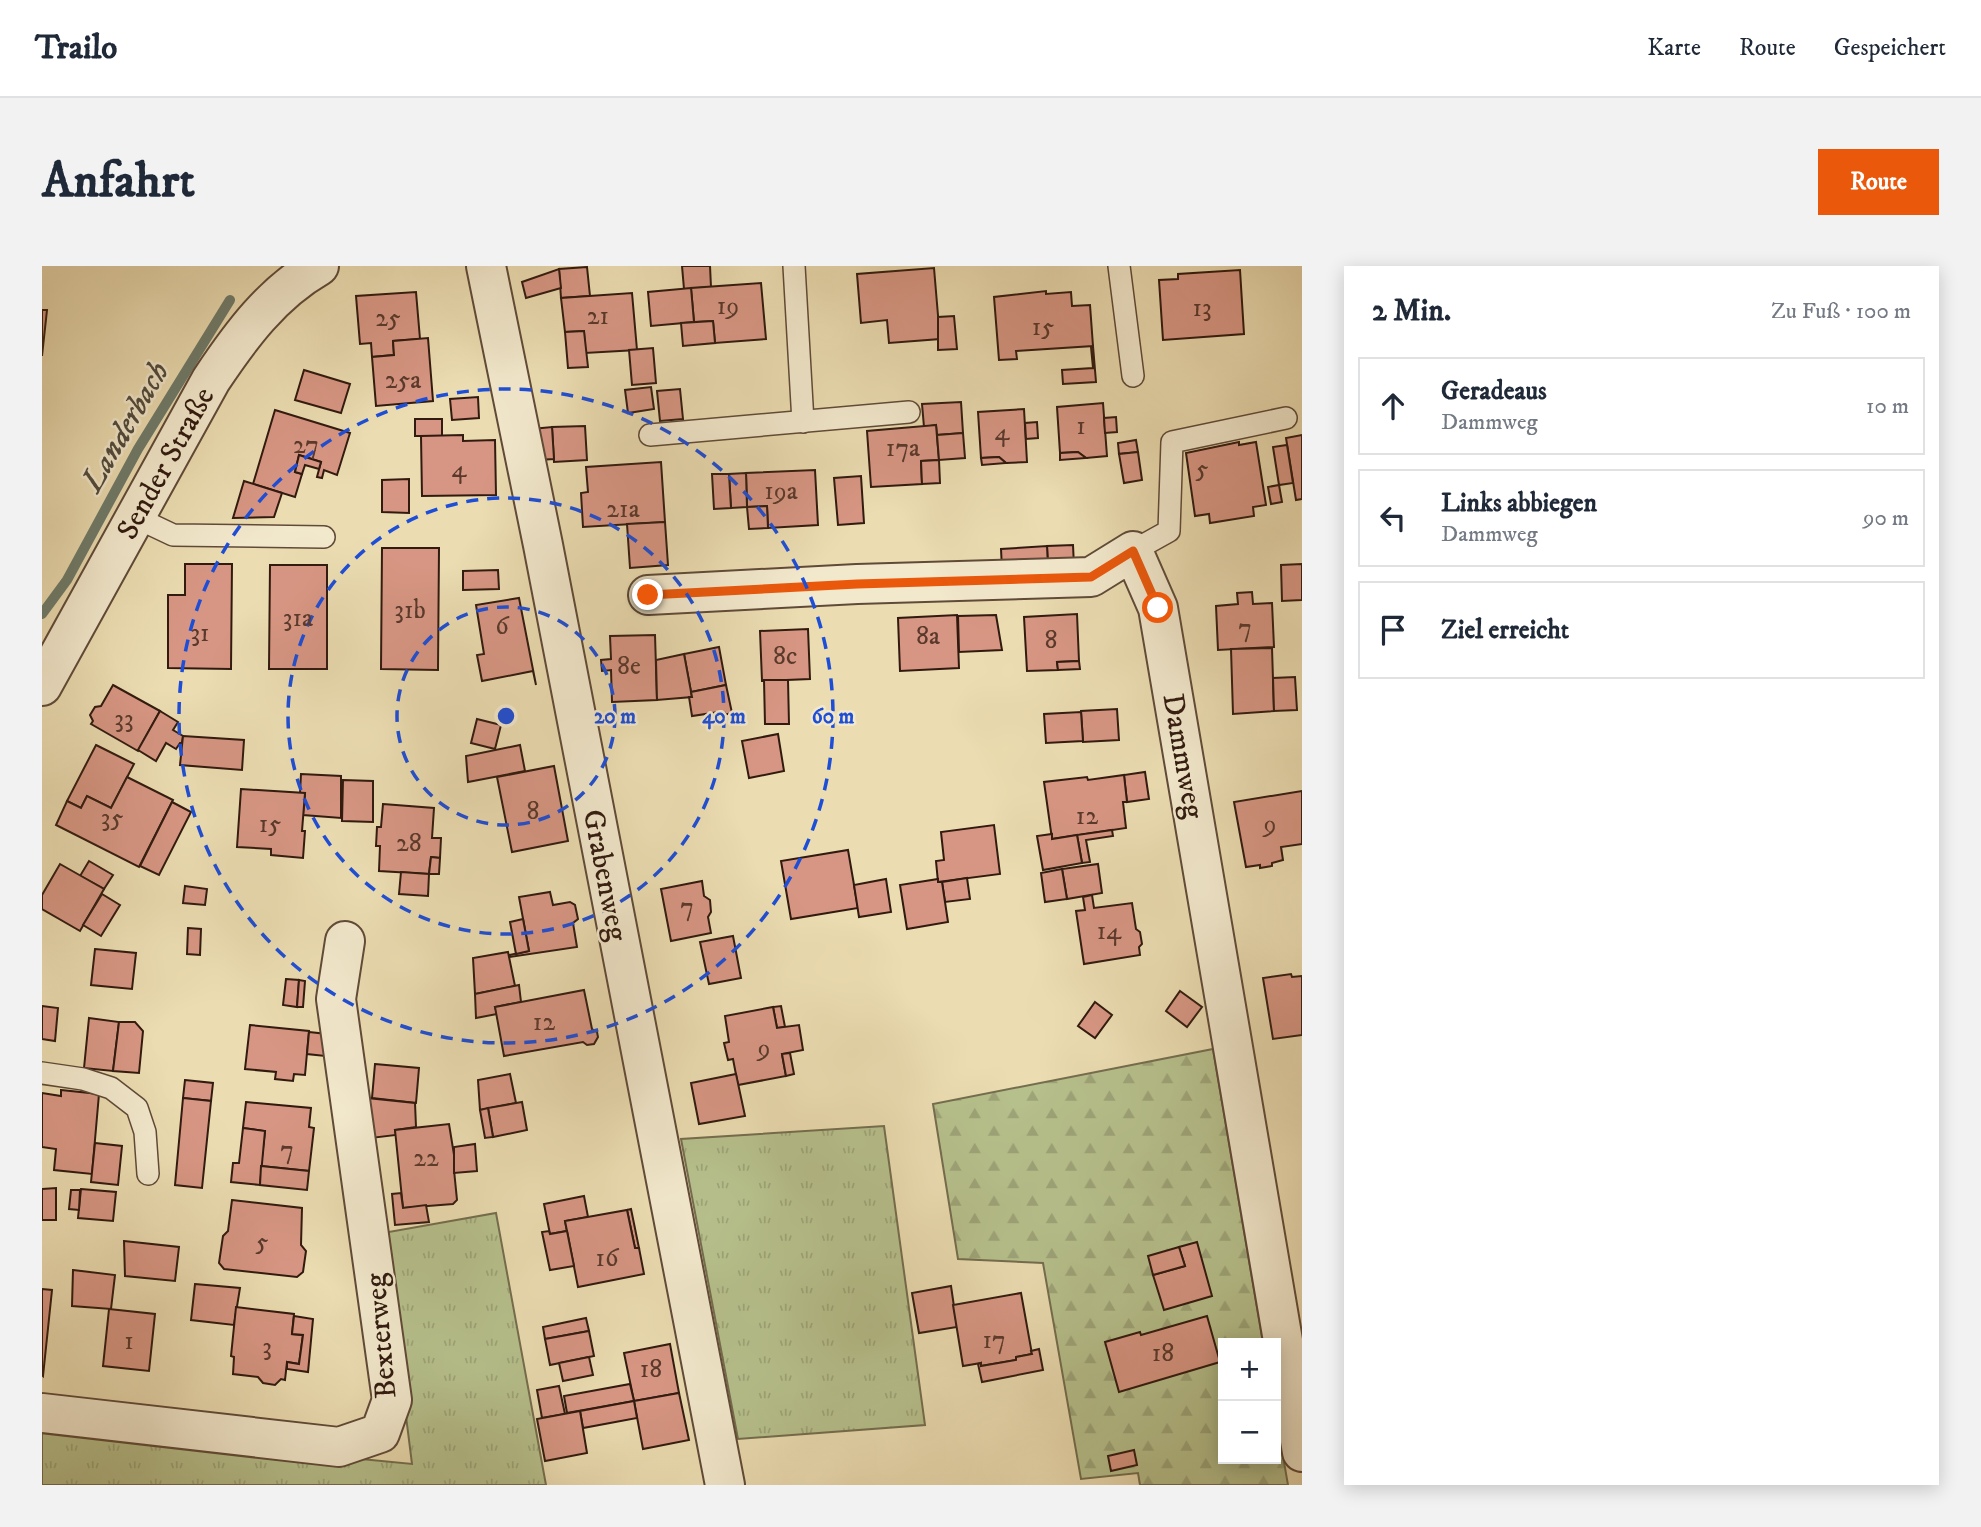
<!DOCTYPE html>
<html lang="de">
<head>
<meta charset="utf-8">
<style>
	:root { --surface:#fff; --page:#f2f2f3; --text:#1f2937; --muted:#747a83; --line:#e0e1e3; --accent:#ea580c }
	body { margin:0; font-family:"IM FELL DW Pica",serif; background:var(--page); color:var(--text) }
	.controls { position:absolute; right:21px; bottom:21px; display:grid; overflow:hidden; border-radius:0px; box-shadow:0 4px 18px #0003 }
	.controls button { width:63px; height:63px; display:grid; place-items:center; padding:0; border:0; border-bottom:2px solid var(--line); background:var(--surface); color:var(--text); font:35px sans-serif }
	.stop { position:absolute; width:21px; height:21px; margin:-16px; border:5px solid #ea580c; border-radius:50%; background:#fff }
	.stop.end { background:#ea580c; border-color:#fff; box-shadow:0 2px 7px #0008 }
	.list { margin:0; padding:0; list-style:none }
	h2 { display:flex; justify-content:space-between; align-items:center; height:91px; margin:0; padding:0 28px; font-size:30px }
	h2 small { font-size:23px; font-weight:400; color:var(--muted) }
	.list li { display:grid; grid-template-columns:46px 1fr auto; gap:21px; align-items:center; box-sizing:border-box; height:98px; margin:0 14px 14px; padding:0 14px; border:2px solid var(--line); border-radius:0px }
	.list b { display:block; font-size:26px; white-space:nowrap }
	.list p { margin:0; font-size:23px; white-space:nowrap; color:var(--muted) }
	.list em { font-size:23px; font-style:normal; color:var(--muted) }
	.icon { flex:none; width:38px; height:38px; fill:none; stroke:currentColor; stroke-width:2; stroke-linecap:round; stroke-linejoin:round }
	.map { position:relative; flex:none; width:1260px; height:1219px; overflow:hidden; border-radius:0px }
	header { display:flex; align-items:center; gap:42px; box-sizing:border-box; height:98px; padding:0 35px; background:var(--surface); border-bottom:2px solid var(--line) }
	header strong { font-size:33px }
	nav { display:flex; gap:38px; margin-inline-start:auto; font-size:24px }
	.intro { display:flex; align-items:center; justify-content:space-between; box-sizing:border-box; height:168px; padding:0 42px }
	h1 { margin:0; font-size:49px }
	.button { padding:18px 32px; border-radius:0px; background:var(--accent); color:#fff; font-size:24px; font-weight:700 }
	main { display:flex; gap:42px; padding:0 42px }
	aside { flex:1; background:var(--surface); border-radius:0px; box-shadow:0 4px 18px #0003 }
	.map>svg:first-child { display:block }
</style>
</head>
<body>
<header>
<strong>Trailo</strong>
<nav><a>Karte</a><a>Route</a><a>Gespeichert</a></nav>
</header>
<div class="intro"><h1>Anfahrt</h1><a class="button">Route</a></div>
<main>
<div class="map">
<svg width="1260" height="1219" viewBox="0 0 1260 1219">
	<defs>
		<pattern id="grass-tufts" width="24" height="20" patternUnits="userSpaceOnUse" patternTransform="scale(1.75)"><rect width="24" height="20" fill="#b6c08c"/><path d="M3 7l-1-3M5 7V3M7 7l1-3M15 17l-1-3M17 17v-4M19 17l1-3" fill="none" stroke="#9da478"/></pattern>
		<pattern id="forest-firs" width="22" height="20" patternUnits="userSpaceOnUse" patternTransform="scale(1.75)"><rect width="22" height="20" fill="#b6c08c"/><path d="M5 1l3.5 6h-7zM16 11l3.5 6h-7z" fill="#9da478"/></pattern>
	</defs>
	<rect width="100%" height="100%" fill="#ebdcb1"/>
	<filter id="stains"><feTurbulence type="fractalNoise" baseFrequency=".00286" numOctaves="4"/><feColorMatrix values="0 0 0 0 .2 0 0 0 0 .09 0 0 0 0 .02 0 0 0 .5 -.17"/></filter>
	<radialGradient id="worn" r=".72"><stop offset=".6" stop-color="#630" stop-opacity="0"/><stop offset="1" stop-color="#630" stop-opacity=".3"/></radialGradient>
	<!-- grass -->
	<g fill="url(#grass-tufts)" stroke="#746d4e" stroke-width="2">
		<path d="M842,860L883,1159L696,1173L639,873Z"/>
		<path d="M454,947L504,1219H0V1162L370,1198L341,967Z"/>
	</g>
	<!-- forest -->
	<path fill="url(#forest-firs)" stroke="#746d4e" stroke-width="2" d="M1171,783L1221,1077H1181V1193H1234V1150L1246,1219H1098L1096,1207L1039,1213L1001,997L916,993L891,838Z"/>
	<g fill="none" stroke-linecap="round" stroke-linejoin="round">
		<!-- stream -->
		<path stroke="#6f7b6a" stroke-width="10" d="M0,348L25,314L96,183L188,34"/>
	</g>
	<!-- building -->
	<g fill="#d79683" stroke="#311a0f" stroke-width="2">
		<path d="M640,0H668L669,21L642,23Z"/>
		<path d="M545,1L548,30L519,32L517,3Z"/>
		<path d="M892,2L898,73L847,77L845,54L819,57L815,8Z"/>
		<path d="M517,3L519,22L484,32L480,16Z"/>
		<path d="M1198,4L1202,68L1121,74L1117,14L1136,13V8Z"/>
		<path d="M719,17L724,73L673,77L671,55L652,56L649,22Z"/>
		<path d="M649,22L652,56L609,60L606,26Z"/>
		<path d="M1004,25V28L1029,26L1030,40L1048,39L1051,80L974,85L975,93L957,94L952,31Z"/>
		<path d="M374,26L378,73L351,75L352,89L330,91L329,77L318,78L314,30Z"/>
		<path d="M590,27L595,84L543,87L542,65L523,66L519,32Z"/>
		<path d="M0,44H5L0,90Z"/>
		<path d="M912,50L915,83L896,84V51Z"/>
		<path d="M671,55L673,77L641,80L639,57Z"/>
		<path d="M542,65L546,101L526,102L523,66Z"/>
		<path d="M386,72L391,135L334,140L330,91L352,89L351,75Z"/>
		<path d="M1051,80L1054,116L1021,118L1020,104L1051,102L1049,81Z"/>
		<path d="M611,82L614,117L590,119L587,84Z"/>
		<path d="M262,104L308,118L299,147L253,134Z"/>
		<path d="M609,121L612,143L586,147L583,124Z"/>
		<path d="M638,123L641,153L618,155L615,125Z"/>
		<path d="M436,131L437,152L410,154L408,133Z"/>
		<path d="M919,136L921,167L895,169L894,159L882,161L880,138Z"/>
		<path d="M1061,137L1065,190L1044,192L1036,186L1018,187L1015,141Z"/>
		<path d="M982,143L985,196L964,197L957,191L939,192L936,146Z"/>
		<path d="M233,144L308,167L295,209L282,204L280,212L275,211L279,196L257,189L253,206L260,208L253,231L211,218Z"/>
		<path d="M1074,151L1075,166L1063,167L1062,152Z"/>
		<rect x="373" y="153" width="27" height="17"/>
		<path d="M995,156L996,172L984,173L983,157Z"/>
		<path d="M894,159L897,194L879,195L880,218L829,221L825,165Z"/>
		<path d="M543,160L545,194L512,196L510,161Z"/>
		<path d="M510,161L512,193L496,194L490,163Z"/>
		<path d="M921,167L923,192L897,194L895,169Z"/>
		<path d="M421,169V175L453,174L454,229L380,230L379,170Z"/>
		<path d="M1260,169V233L1254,234L1244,172Z"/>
		<path d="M1094,174L1096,186L1077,188L1076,177Z"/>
		<path d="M1197,176V179L1214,176L1224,239L1211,241L1212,250L1168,257L1167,248L1153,250L1144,187Z"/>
		<path d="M1245,179L1251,217L1237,219L1231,181Z"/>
		<path d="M1036,186L1044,192L1018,194V187Z"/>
		<path d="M1096,186L1100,214L1082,217L1077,188Z"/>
		<path d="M257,189L279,196L277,203L263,199L260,208L253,206Z"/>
		<path d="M957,191L964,197L940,199L939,192Z"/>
		<path d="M897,194L898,217L880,218L879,195Z"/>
		<path d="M619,196L623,256L541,261L539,227L546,226L544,201Z"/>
		<path d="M773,204L776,259L726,262L725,240L705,241L704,207Z"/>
		<path d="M704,207L705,241L689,242L687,208Z"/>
		<path d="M670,208H687L689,242L672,243Z"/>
		<path d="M819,210L822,257L796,259L792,212Z"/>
		<path d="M367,213V247L340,246V214Z"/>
		<path d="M202,215L240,227L232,251L191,252Z"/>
		<path d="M1237,219L1240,236L1229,238L1226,221Z"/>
		<path d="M725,240L726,262L707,263L705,241Z"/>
		<path d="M623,256L626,299L588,302L585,258Z"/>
		<path d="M1031,279L1032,300L1006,301L1005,280Z"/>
		<path d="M1005,280L1006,301L960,303L959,283Z"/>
		<path d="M340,282H397L396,404L339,403Z"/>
		<path d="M143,298H190L189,403L126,402V329H143Z"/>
		<path d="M1260,298V334L1240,335L1239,299Z"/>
		<path d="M228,299H285V403H227Z"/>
		<path d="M456,304L457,323L421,324V305Z"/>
		<path d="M1210,326L1211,338L1230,337L1232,381L1176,384L1174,340L1196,338L1195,327Z"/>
		<path d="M477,332L494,419L491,405L440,415L435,389L442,388L434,339Z"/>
		<path d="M1035,348L1037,395L1015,396L1016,404L985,405L982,351Z"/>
		<path d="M915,349L917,402L858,405L856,352Z"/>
		<path d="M954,349L960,384L917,386L916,350Z"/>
		<path d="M766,363L768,413L720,415L718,365Z"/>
		<path d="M613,369L615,434L570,436L569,404L560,405L559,394L569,393L568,370Z"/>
		<path d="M677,381L684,419L649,426L642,388Z"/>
		<path d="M1230,382L1232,445L1191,448L1189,383Z"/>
		<path d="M642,388L650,431L615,434L614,394Z"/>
		<path d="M1037,395L1038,403L1016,404L1015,396Z"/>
		<path d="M1253,411L1255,444L1232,445L1231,412Z"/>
		<path d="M722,414H746L747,458H723Z"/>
		<path d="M71,419L118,445L96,485L49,458L51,455L48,449L53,441L59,440Z"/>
		<path d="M684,419L690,447L677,450V446L650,450L647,431H650L649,426Z"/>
		<path d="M1075,443L1077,474L1041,476L1039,445Z"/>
		<path d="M118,445L136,456L131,464L141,470L140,477H138L134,483L124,477L114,495L96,484Z"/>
		<path d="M1039,446L1041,475L1004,477L1002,448Z"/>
		<path d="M435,453L459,459L453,483L429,477Z"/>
		<path d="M736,468L742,505L707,512L700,475Z"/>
		<path d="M141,470L202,474L200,504L138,499Z"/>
		<path d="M54,479L92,498L69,542L45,530L39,542L25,535Z"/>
		<path d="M478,479L483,505L426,516L424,490Z"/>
		<path d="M512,500L526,575L470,586L455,511Z"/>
		<path d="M1103,506L1107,533L1085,536L1082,509Z"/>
		<path d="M259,508L299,510V552L261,549L263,527H258Z"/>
		<path d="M1082,509L1085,536H1081L1084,562L1010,573L1002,516L1045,511L1046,514Z"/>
		<path d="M85,511L131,534L97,601L14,559L25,535L39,542L45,530L69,542Z"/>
		<path d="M301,514L331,515V556L300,555Z"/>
		<path d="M199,523L263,527L260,565H263L261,592L229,589V583L195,581Z"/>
		<path d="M1260,525V578L1239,581L1241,594L1230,597V600L1218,602V599L1204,601L1192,536Z"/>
		<path d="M130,536L149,546L117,609L98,600Z"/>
		<path d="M341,538L392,542L390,572H399L398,592L389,591L387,608L337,605L338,580H334L335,561H339Z"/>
		<path d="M952,559L958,608L896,616L894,595L902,594L899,566Z"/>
		<path d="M1070,564L1071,570L1044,574L1048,596L1040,597L1035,569Z"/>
		<path d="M1010,568V573L1035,569L1040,597L1001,604L995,570Z"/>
		<path d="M806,584L816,642L749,653L739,595Z"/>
		<path d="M389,591L398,592L397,608H387Z"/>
		<path d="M47,595L71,609L62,623L38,610Z"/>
		<path d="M18,598L62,623L38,665L0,643V629Z"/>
		<path d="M1056,598L1060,627L1025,633L1020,603Z"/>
		<path d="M1020,603L1025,633L1003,636L999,607Z"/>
		<path d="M359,606L387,608L386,630L357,628Z"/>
		<path d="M925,612L928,633L903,636L900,616Z"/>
		<path d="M844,613L849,646L817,651L812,619Z"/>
		<path d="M896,613V616H900L906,656L865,663L858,619Z"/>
		<path d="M660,615L662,630L668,634L669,646L666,651L669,667L629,675L619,623Z"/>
		<path d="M143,620L165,623L163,639L141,637Z"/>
		<path d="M508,626L511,639L528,636L533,639L536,653L531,657L535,681L468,691L467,689L487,685L477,631Z"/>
		<path d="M60,628L78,639L59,670L41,659Z"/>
		<path d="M1050,629L1052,642L1090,637L1094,663L1098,666L1100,678L1097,681L1098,689L1042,698L1034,645L1043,644L1041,631Z"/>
		<path d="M481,653L487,685L474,688L468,656Z"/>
		<path d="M146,662L159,663L158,689L145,688Z"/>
		<path d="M691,670L699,712L667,718L658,676Z"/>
		<path d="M53,683L94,687L90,723L49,719Z"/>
		<path d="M466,686L473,720L433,728L431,692Z"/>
		<path d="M1249,708L1250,711L1260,710V769L1231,773L1221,712Z"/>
		<path d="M244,713L257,714L255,741L241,739Z"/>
		<path d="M257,714L263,715L261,741H255Z"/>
		<path d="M477,719L479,736L453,741L455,748L434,752L433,728Z"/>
		<path d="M542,724L550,763L555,766L556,771L552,778L545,779L541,776L462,790L453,741Z"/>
		<path d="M1138,725L1160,741L1145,761L1124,745Z"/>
		<path d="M1053,736L1070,749L1053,772L1036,760Z"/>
		<path d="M0,740L16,742L13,775L0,773Z"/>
		<path d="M739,740L743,761L735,762L731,741Z"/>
		<path d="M731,741L735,762L757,759L761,784L740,788L744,810L696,819L691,793L686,794L682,777L687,776L683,750Z"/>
		<path d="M47,752L77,756L71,805L42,802Z"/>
		<path d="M77,756H93L101,765L97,807L71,805Z"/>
		<path d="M208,759L267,765L263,809L252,808L251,815L233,813L234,806L203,803Z"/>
		<path d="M267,766L285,768L283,790L265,788Z"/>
		<path d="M748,787L752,808L744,810L740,788Z"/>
		<path d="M333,798L377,802L374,837L330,832Z"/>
		<path d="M468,808L474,837L438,844L436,814Z"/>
		<path d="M694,808L703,850L657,858L649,817Z"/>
		<path d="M143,814L171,817L169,835L141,832Z"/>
		<path d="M19,824L57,828L50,908L12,904L14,883L0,881V827L19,830Z"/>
		<path d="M141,832L169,835L160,922L133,919Z"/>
		<path d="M325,832L373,837L374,861L353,864L354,869L329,872Z"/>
		<path d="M204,836L269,842L267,861L272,862L267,905L219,900L223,865L201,862Z"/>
		<path d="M480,836L485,864L451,871L446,842Z"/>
		<path d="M446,842L451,871L443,872L438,844Z"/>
		<path d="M407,858L414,901L412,904L415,934L411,938L361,942L353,864Z"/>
		<path d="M201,862L223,865L218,919L189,916L191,897H197Z"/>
		<path d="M53,877L80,880L76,919L49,916Z"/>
		<path d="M433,878L435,905L412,907V881Z"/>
		<path d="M219,900L267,905L265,924L218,919Z"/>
		<path d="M14,922V954H0V923Z"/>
		<path d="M39,923L74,926L71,955L36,952Z"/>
		<path d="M29,924H38L37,944L27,943Z"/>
		<path d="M359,927L361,942L384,939L387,956L353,959L350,928Z"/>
		<path d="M542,930L546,951L523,955L525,965L508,968L502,938Z"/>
		<path d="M190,934L260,942L259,979L264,985L261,1006L255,1011L182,1003L177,997L181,970L186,965Z"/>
		<path d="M589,943L597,982H593L585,944Z"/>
		<path d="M585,944L593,982H597L602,1008L536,1021L523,955Z"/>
		<path d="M507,965L508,968L525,965L532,1000L508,1004L500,966Z"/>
		<path d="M82,975L137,981L133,1015L83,1010Z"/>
		<path d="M1155,976L1170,1030L1122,1044L1111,1009L1143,1000L1137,981Z"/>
		<path d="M1137,981L1143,1000L1111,1009L1106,990Z"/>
		<path d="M31,1004L73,1009L69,1043L30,1040Z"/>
		<path d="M153,1018L198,1022L192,1059L149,1054Z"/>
		<path d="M909,1020L915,1061L877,1067L870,1027Z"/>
		<path d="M0,1023L10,1024L1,1110L0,1109Z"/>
		<path d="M979,1027L990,1088L974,1091V1094L939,1100V1097L921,1100L911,1039Z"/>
		<path d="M194,1041L252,1048L250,1068L261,1069L257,1098L245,1096L243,1114L239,1113L233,1119L221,1117L216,1111L191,1108L192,1091L189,1090Z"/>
		<path d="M67,1043L113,1048L107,1105L61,1100Z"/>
		<path d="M252,1050L271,1053L266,1106L245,1103V1096L257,1098L261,1069L250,1068Z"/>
		<path d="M1165,1050L1178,1096L1077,1126L1063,1076L1098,1066L1099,1069Z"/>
		<path d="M544,1052L547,1065L503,1073L501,1061Z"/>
		<path d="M547,1065L552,1090L508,1099L503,1073Z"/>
		<path d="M628,1078L637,1127L592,1135L582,1087Z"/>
		<path d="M997,1083L1001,1104L940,1116L936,1098L939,1097V1100L974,1094V1091L990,1088L989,1085Z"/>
		<path d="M547,1091L551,1109L521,1115L517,1097Z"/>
		<path d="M588,1118L592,1135L525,1147L522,1130Z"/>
		<path d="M517,1120L523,1148L500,1152L495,1124Z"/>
		<path d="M637,1127L647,1174L601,1183L592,1135Z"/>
		<path d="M592,1135L595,1152L541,1162L538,1145Z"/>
		<path d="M538,1145L545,1187L503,1195L495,1153Z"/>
		<path d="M1092,1184L1095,1199L1069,1205L1066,1190Z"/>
	</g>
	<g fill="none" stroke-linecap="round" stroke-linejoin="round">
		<defs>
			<g id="service">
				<path d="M752,0L761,156"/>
				<path d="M1077,0L1091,110"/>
				<path d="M608,169L867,146"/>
				<path d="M93,251L131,269L282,271"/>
				<path d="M1091,285L1127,265L1130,176L1244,152"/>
				<path d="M0,807L41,813L69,822L95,842L103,866L106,908"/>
			</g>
			<g id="minor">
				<path d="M444,0L501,279L683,1219"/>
				<path d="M606,329L815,318L1049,311L1091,285L1116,342L1260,1186"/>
				<path d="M0,1147L297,1181L338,1167L350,1134L294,733L303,675"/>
			</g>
			<path id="tertiary" d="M0,420L169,114C199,69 230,27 277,0"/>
		</defs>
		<!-- service casing -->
		<use href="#service" stroke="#604a38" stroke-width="24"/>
		<!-- minor casing -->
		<use href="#minor" stroke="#604a38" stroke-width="42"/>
		<!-- tertiary casing -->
		<use href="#tertiary" stroke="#604a38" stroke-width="42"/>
		<!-- service -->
		<use href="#service" stroke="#f2e8cc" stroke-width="21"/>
		<!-- minor -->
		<use href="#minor" stroke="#f2e8cc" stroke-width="38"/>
		<!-- tertiary -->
		<use href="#tertiary" stroke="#f2e8cc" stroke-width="38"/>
	</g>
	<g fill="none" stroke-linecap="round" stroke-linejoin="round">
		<!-- route -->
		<path stroke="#ea580c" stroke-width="9" d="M606,329L815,318L1049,311L1091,285L1116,342"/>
	</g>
	<!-- distance rings -->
	<g fill="none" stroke="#1d4ed8" stroke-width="3.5" stroke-dasharray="12 9">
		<circle cx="464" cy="450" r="109"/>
		<circle cx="464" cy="450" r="218"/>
		<circle cx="464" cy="450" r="327"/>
	</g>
	<g text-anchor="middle" stroke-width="5" stroke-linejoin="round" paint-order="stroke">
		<!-- number labels -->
		<g font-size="26" fill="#5a392c">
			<text x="686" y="48">19</text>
			<text x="1160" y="50">13</text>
			<text x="556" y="58">21</text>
			<text x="346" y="60">25</text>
			<text x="1001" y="69">15</text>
			<text x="361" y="122">25a</text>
			<text x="1039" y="168">1</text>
			<text x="960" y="174">4</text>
			<text x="264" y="187">27</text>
			<text x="861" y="190">17a</text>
			<text x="417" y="211">4</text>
			<text x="1160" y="211">5</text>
			<text x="739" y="233">19a</text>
			<text x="581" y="251">21a</text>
			<text x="368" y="352">31b</text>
			<text x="256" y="360">31a</text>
			<text x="460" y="368">6</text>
			<text x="1203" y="370">7</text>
			<text x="158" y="375">31</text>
			<text x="886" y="378">8a</text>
			<text x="1009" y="382">8</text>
			<text x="743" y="398">8c</text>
			<text x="587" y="408">8e</text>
			<text x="82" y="461">33</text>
			<text x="491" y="553">8</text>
			<text x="1045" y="558">12</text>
			<text x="70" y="560">35</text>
			<text x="228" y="566">15</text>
			<text x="1228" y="566">9</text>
			<text x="367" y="585">28</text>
			<text x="645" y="649">7</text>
			<text x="1067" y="673">14</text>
			<text x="502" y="764">12</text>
			<text x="722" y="790">9</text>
			<text x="245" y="892">7</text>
			<text x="384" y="900">22</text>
			<text x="220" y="984">5</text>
			<text x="565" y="1000">16</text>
			<text x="952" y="1082">17</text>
			<text x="87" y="1083">1</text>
			<text x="225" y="1089">3</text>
			<text x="1121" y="1095">18</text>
			<text x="609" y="1111">18</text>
		</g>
		<!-- street labels -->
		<g font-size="30" fill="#311a0f" stroke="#f2e8cc">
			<text transform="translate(123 197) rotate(-61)" y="10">Sender Straße</text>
			<text transform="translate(1142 490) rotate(80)" y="10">Dammweg</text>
			<text transform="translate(564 609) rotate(79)" y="10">Grabenweg</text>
			<text transform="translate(338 1070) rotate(-95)" y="10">Bexterweg</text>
		</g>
		<!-- water labels -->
		<g font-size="32" font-style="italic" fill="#504b3d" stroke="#f2e8cc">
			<text transform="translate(82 160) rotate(-60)" y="11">Landerbach</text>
		</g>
	</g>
	<circle cx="464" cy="450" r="10" fill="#1d4ed8" stroke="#f2e8cc" stroke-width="3.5"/>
	<g font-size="21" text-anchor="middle" font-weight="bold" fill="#1d4ed8" stroke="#f2e8cc" stroke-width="5" stroke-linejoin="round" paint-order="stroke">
		<text x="573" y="457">20 m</text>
		<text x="682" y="457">40 m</text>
		<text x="791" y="457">60 m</text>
	</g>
	<rect width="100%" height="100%" filter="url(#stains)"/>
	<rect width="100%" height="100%" fill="url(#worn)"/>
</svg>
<div class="controls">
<button>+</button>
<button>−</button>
</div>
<div class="stop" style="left:1116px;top:342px"></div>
<div class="stop end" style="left:606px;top:329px"></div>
</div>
<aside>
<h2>2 Min.<small>Zu Fuß · 100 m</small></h2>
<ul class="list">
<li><svg class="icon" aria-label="ahead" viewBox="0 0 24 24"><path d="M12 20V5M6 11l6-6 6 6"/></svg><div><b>Geradeaus</b><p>Dammweg</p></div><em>10 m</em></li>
<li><svg class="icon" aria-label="left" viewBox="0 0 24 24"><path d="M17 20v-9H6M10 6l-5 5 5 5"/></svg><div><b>Links abbiegen</b><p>Dammweg</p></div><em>90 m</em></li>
<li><svg class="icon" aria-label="arrive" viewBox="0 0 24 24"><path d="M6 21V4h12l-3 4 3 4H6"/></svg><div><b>Ziel erreicht</b></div></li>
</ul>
</aside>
</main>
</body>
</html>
